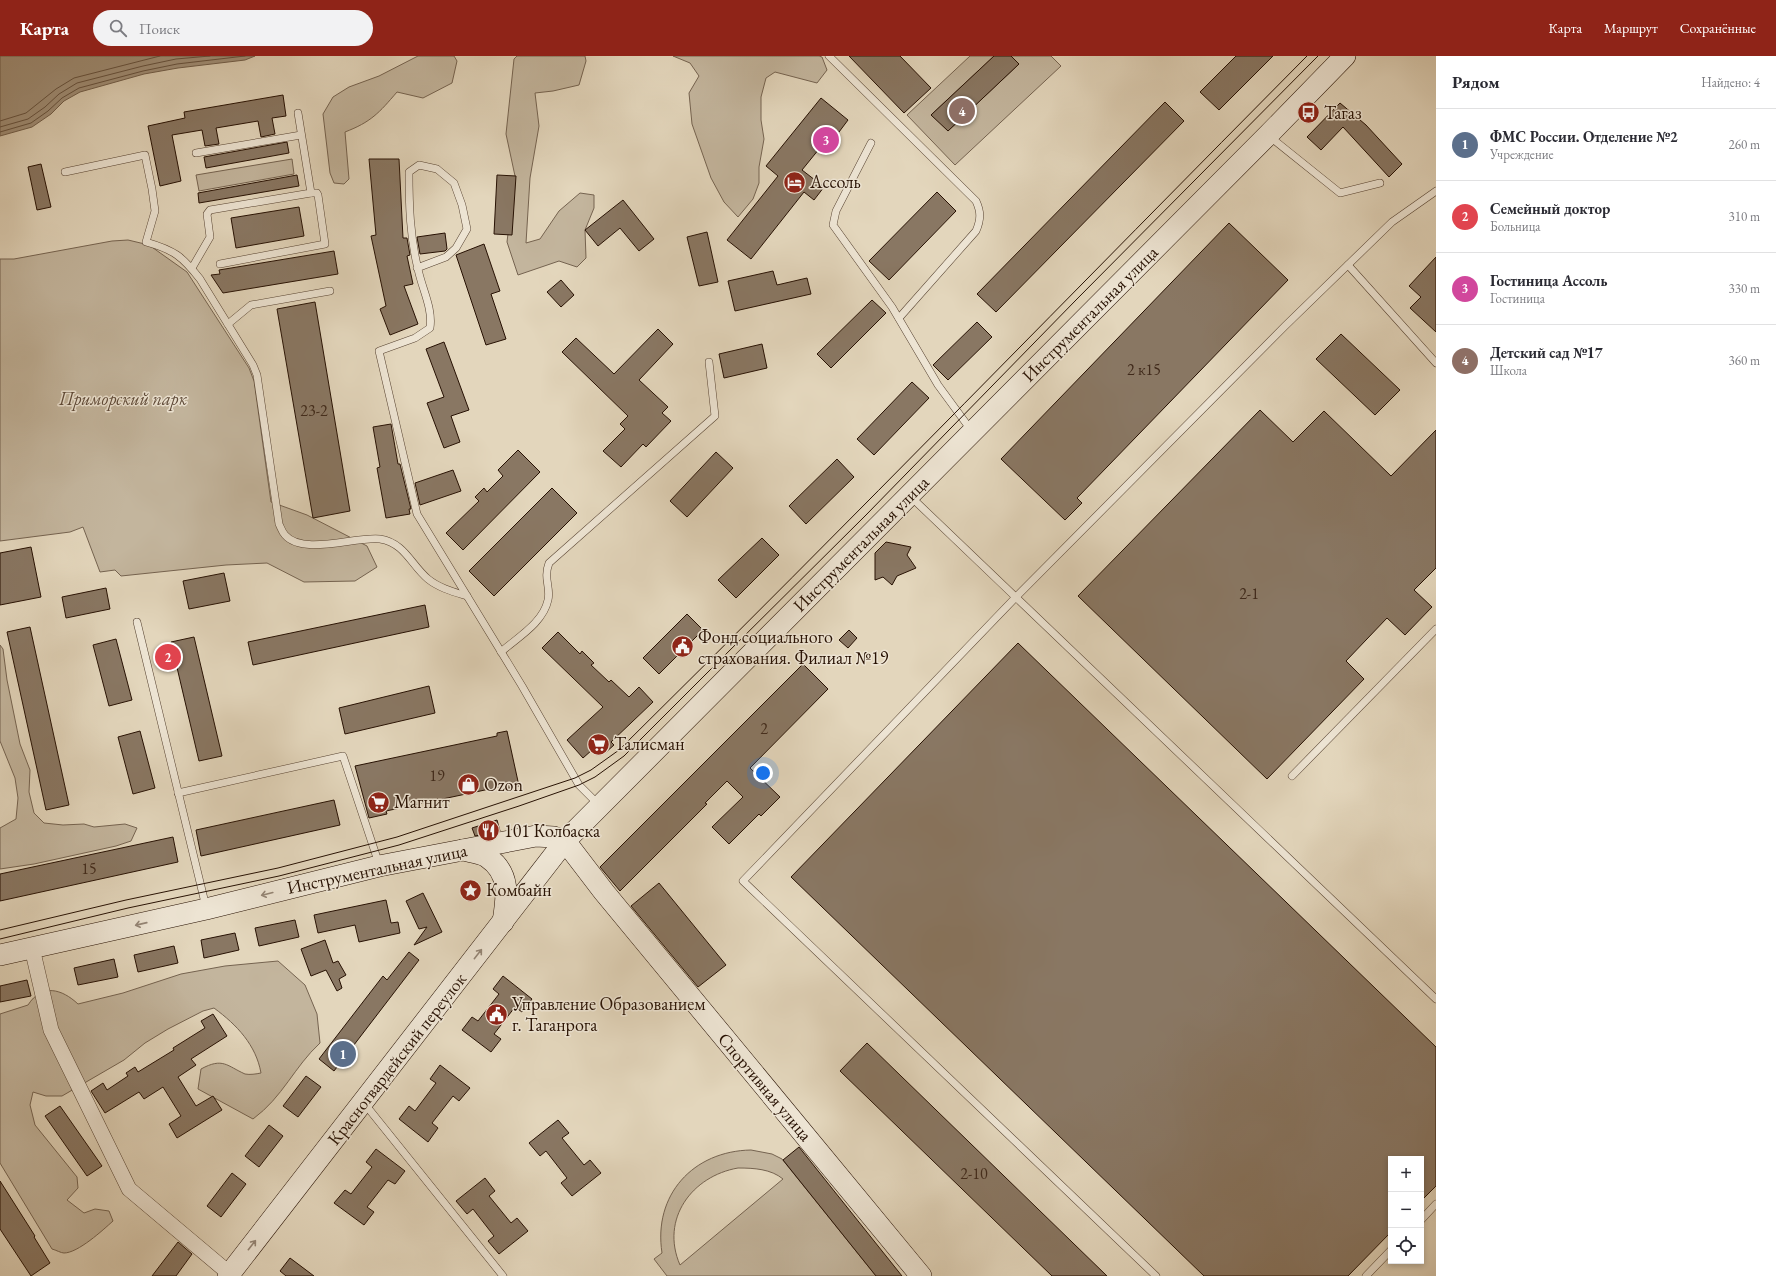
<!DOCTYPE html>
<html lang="ru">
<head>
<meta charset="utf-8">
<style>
	:root { --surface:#fff; --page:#f2f2f3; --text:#2b2b33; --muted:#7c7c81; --line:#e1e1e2; --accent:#8f2418 }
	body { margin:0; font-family:"EB Garamond",serif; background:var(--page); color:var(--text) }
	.controls { position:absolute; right:12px; bottom:12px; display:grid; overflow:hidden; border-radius:0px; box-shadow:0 2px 6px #0003 }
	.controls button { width:36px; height:36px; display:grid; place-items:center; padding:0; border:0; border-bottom:1px solid var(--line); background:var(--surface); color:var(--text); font:20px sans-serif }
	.you { position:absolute; left:763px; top:717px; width:14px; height:14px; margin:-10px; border:3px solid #fff; border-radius:50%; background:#1a73e8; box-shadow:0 0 0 6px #1a73e833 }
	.badge { display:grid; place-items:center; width:26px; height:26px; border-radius:50%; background:var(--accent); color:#fff; font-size:13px; font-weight:700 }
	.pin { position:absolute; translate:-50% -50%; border:2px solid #fff; box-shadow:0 1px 4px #0006 }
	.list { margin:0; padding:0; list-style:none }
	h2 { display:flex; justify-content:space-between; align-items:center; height:52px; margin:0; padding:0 16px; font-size:17px }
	h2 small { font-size:13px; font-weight:400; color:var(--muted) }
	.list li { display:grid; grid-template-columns:26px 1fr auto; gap:12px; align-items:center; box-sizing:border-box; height:72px; padding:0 16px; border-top:1px solid var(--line) }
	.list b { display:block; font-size:15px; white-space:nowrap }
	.list p { margin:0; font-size:13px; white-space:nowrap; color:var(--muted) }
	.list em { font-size:13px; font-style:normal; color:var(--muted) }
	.icon { flex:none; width:22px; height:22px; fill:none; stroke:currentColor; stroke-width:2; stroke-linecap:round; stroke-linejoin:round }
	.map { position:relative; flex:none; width:1436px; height:1220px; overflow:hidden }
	header { display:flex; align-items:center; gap:24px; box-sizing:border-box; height:56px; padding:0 20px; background:var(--accent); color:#fff }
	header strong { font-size:19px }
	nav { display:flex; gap:22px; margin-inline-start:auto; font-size:14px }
	.search { width:280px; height:36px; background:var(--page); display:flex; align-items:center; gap:10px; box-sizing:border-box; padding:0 14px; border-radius:22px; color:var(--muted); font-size:15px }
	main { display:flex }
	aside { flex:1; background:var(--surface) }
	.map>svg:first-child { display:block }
</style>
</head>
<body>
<header>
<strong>Карта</strong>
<div class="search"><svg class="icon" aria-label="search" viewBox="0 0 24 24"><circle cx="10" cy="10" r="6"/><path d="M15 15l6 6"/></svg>Поиск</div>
<nav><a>Карта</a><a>Маршрут</a><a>Сохранённые</a></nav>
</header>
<main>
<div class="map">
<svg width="1436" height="1220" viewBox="0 0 1436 1220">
	<rect width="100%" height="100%" fill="#e3d6bc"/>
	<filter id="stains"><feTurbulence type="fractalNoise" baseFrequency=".005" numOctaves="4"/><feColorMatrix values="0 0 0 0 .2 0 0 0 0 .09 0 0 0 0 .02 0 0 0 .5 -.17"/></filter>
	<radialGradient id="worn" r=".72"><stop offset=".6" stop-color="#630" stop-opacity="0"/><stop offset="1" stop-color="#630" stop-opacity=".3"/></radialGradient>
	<!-- green -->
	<g fill="#c3b59d" stroke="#756350" fill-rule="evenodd">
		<path d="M418,0H454L457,5L452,27L423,42L397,36C379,57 371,66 345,76L349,123L344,128L334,127L330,117L323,58L333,41L349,31L379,20Z"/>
		<path d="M517,0H585L586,5L579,29L553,35L535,37L539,70L530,122L526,187L540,183L559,155L580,137L594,139V152L585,174L586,202L577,211L559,205L518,219L507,186L515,120L506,78L514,3Z"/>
		<path d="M673,0H819L822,1L827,14L817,27L775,16L766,22L761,41V64L764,83L759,111V127L753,143L738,161L724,146L711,122L692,68L689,37L699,20L690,7Z"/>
		<path d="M970,0H994L932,58L948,75L1019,8L1011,0H1051L1061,10L955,109L907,59Z"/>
		<path d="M292,103L294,118L199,135L196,119Z"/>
		<path d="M128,184L149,189L187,216L249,312L254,325L271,446L307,459L367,490L377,511L355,525L304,526L267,507L226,509L121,520L115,514L100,516L83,471L70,476L0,485V203H14L112,185Z"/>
		<path d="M0,589L3,593L7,624L20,688L30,714L29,736L34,757L44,767L63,769L84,768L94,771L125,768L137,772L131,785L116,790L34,808L0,813V772L16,763L18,742L15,722L0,685Z"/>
		<path d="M278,905L305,929L317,958L320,987C294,1011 283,1041 253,1063L198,1033L201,1013C223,1001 227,1010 245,1018C250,1019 256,1018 261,1017C256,989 237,969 214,952L203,955L168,973L145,987L124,1004L62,1040H46L33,1036L30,1049L35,1069L77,1121L78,1132L67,1144L84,1157L95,1153L109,1155L113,1165C103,1174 78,1197 64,1197C61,1197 56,1194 52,1193L0,1107V958L28,949C42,927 62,933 78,948L123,937L181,918L225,910Z"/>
		<path d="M751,1094L772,1098L782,1103L876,1220H667L654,1203L662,1197C653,1139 693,1095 751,1094ZM738,1112C754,1112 771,1113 783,1123L680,1209C660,1163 692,1120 738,1112Z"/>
	</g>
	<!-- water -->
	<path fill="#a3937d" stroke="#715f4c" d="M0,0H255L245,4L178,12L144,18L80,36L64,45L51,58L32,71L0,80Z"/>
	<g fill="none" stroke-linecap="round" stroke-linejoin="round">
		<!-- shore -->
		<g stroke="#655240" stroke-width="1">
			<path d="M0,65L26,57L56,33L74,22L160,0"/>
			<path d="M0,71L28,63L45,51L59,38L77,27L143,10L176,3L210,0"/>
			<path d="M0,76L31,67L48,55L62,42L79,32L143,15L177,8L245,0"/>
		</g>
	</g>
	<!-- building -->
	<g fill="#897763" stroke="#271103">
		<path d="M849,0H900L931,32L904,57Z"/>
		<path d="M994,0H1011L1019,8L948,75L931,59Z"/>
		<path d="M1236,0H1273L1219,54L1200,36Z"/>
		<path d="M283,39L286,60L272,62L275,78L261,81L258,65L216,72L219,88L205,90L202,74L172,79L181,125L160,130L148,70L185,62L184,56Z"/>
		<path d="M821,42L848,64L836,80L832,77L802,114L824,131L814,144L804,136L751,203L727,184L778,120L766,110Z"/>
		<path d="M1165,46L1184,65L996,256L977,238Z"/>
		<path d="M1340,47L1366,69L1402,108L1389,121L1343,71L1321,94L1307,81Z"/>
		<path d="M287,86L289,97L206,112L204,101Z"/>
		<path d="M369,103H399L403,182H407L410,199L407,200L413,228L404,230L418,268L390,279L380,253L386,250L371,180L376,179Z"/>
		<path d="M41,108L51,151L37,154L28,111Z"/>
		<path d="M297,119L299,130L199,147L198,137Z"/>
		<path d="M497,119L516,120L512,179L494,178Z"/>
		<path d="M937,136L956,155L889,224L869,205Z"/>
		<path d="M623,144L654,183L639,195L620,172L598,190L585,174Z"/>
		<path d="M299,151L304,180L236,192L231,162Z"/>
		<path d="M1229,167L1288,224L1077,442L1082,447L1065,464L1001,403Z"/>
		<path d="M707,176L718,226L699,230L687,181Z"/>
		<path d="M445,177L447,193L445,195L420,198L417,181Z"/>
		<path d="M484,188L500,235L491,238L506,283L486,289L456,199Z"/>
		<path d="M334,195L338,218L223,237L211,219L220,218L219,214Z"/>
		<path d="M1436,201V276L1410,252L1421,241L1409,230Z"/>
		<path d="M773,215L777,229L807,222L811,238L735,255L728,225Z"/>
		<path d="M561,224L574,239L561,251L547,236Z"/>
		<path d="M872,244L886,257L831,312L817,298Z"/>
		<path d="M315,246L350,455L313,462L277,253Z"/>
		<path d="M977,266L992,281L948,324L933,309Z"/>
		<path d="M658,273L673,288L639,324L668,351L662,357L671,365L646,391L643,388L621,411L603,395L625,373L620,368L628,360L562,296L576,282L614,318Z"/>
		<path d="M1341,278L1400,334L1375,359L1316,303Z"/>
		<path d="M444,286L469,354L451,360L460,386L444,392L427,347L444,341L426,293Z"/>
		<path d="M762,288L767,312L724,322L719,298Z"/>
		<path d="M912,326L929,342L874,399L857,383Z"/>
		<path d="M1260,354L1293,386L1324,355L1391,420L1436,374V512L1414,534L1432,551L1405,579L1387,562L1346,605L1364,623L1267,723L1078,540Z"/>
		<path d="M391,368L398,408H400L411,453H409L410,458L386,462L377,412L380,411L373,371Z"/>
		<path d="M518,394L540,416L463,494L446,477L479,445L475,441L484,432L487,436L503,420L498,414Z"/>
		<path d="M716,396L733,412L687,461L670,445Z"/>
		<path d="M837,403L854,421L806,468L789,450Z"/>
		<path d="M453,414L461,435L420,449L415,427Z"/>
		<path d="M552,432L577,457L494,540L469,515Z"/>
		<path d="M762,482L779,499L736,542L718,524Z"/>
		<path d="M886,486L911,491L907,499L916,512L897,520L892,529L883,521L875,524V497Z"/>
		<path d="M31,491L41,541L0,549V497Z"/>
		<path d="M224,517L230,545L189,553L183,525Z"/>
		<path d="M106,532L110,553L66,562L62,541Z"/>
		<path d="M425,549L429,571L253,609L248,586Z"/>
		<path d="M687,558L703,574L659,618L643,602Z"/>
		<path d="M30,571L69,749L46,754L7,576Z"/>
		<path d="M849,574L857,582L848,592L839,584Z"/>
		<path d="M558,576L580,598L582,595L594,607L591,609L609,626L611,624L629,641L639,631L653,646L611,686L614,689L605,697H599L592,694L583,702L567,684L603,651L542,592Z"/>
		<path d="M194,581L222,700L199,705L171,586Z"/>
		<path d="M116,583L132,644L109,650L93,589Z"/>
		<path d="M1018,587L1436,991V1130L1421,1145V1103H1391V1176L1348,1220H1204L791,821Z"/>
		<path d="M803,608L828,633L750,712L780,741L761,760L759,758L729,788L712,771L743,741L727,725L705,747L707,748L620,835L600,811Z"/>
		<path d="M429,630L435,657L345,678L339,652Z"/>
		<path d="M140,675L155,732L133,738L118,681Z"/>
		<path d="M507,675L519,730L500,734L499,731L386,755L387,758L369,762L355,710L497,680V677Z"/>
		<path d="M334,744L340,769L201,800L196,774Z"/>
		<path d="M497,764L500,775L475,780L472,772Z"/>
		<path d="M173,781L178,806L0,845V818Z"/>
		<path d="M659,827L726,909L698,931L631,850Z"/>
		<path d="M423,837L442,876L414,889L427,871L419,873L406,845Z"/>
		<path d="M386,844L391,867L398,866L400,877L359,886L355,869L318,877L314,859Z"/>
		<path d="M295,864L299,881L259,890L255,872Z"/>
		<path d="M235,877L239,894L204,902L201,884Z"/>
		<path d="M325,884L333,907L338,905L346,919L339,923L342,932L337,935L326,914L311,920L301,893Z"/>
		<path d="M174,890L178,907L138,916L134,899Z"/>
		<path d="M409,896L419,904L334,1015L319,1003L383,920L387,924Z"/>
		<path d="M114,903L118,921L78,929L74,912Z"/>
		<path d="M503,920L532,943L522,956L515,951L494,978L501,983L491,996L462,974L472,961L478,965L499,938L493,933Z"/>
		<path d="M27,924L31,940L0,946V930Z"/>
		<path d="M213,958L227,980L191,1003L196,1009L178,1021L196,1050L213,1040L222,1054L177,1082L169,1068L181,1060L163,1031L144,1043L139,1036L105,1057L91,1035L103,1027L107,1034L128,1020L126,1017L135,1011L138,1016L174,994L173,992L205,972L201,965Z"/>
		<path d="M867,987L1107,1220H1052L840,1015Z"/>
		<path d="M440,1009L470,1032L459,1045L453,1040L432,1067L438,1072L428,1086L399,1063L409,1050L415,1055L436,1027L430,1023Z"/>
		<path d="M306,1020L321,1031L298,1061L283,1050Z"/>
		<path d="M60,1050L102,1110L87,1120L45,1060Z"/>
		<path d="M558,1064L569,1077L562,1082L584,1109L590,1104L601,1117L572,1140L561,1127L567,1122L546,1095L540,1100L529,1087Z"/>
		<path d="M269,1069L283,1080L259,1111L245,1100Z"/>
		<path d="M799,1091L902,1220H876L783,1104Z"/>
		<path d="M376,1093L405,1115L395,1128L388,1124L367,1151L374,1156L364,1169L334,1147L345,1134L351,1138L372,1111L366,1106Z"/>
		<path d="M232,1117L246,1128L221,1161L207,1150Z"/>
		<path d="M485,1122L495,1135L489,1140L511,1167L517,1162L528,1175L499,1198L488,1185L494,1180L473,1153L467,1158L456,1145Z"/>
		<path d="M0,1125L35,1180L34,1181L50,1207L31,1220L0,1173Z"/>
		<path d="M178,1186L192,1198L176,1220H152Z"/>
		<path d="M290,1202L314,1220H286L280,1215Z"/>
	</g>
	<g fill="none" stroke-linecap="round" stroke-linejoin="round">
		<defs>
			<g id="lane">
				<path d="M829,0L976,145C981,156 981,163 976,175L899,262"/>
				<path d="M1269,80L1340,137L1380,127"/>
				<path d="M871,87L836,155L833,169L892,251L938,329L971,374"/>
				<path d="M196,97L301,79"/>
				<path d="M65,116L145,99L152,133L155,155L146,186C174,194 182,200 200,223L253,309L257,319L279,468C281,472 282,476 285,479C303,500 356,480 380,483C405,487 411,509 428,523C439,532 454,536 467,540"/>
				<path d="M220,208L325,188L318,139L317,137H311"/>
				<path d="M1348,209L1436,307"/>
				<path d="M192,212L210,181L207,158L210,154L311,137L298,57"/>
				<path d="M417,212L446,201L456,192L467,173L462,149L454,127L437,113L419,109L409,116C409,149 410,181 418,213C422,233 433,252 430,272L415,282L379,295L417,458L522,630L579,729L598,748"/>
				<path d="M228,268L251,249L330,235"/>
				<path d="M911,441L1436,943"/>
				<path d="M137,566L206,851"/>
				<path d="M501,596C518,581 543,567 548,544C551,531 543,523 549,507L715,360L709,306"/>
				<path d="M1292,720L1436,573"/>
				<path d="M178,737L343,700L379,808"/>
				<path d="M364,1047L503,1220"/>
				<path d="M1421,1164L1436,1148"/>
				<path d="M1156,1220L743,825L1016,541L1285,270L1392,166L1436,135"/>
				<path d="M1366,1220L1391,1194"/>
			</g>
			<path id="street" d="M32,892L51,974L129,1133L230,1218"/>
			<g id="secondary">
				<path d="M565,785L604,836L921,1220"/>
				<path d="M463,794C470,796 481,797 487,801C511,817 507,841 503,866"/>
				<path d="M0,899L206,853L379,810L536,780L554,781L565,785"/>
				<path d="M228,1220L565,785L1268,79L1345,0"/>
			</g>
		</defs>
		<!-- lane casing -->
		<use href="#lane" stroke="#564231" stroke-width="8"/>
		<!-- street casing -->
		<use href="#street" stroke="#564231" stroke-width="16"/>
		<!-- secondary casing -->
		<use href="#secondary" stroke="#271103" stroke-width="22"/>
		<!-- lane -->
		<use href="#lane" stroke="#ede4d3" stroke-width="7"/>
		<!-- street -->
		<use href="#street" stroke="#ede4d3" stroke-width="15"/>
		<!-- secondary -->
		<use href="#secondary" stroke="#ede4d3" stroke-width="21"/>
		<!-- tram -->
		<g stroke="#271103" stroke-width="1">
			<path d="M0,874L126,844L278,812L397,781L575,722L591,714L619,694C851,465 1078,231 1307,0"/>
			<path d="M0,883L128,852L279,820L399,789L519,750L579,729L595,721L624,700L719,605L866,459L1076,244L1318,0"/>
		</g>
	</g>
	<!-- one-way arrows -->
	<defs><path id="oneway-shaft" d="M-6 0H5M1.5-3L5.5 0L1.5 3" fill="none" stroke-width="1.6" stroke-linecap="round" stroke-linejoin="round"/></defs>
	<g stroke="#948575">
		<use href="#oneway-shaft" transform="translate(267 838) rotate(166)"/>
		<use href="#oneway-shaft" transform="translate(141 868) rotate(167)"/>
		<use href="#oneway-shaft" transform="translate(478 898) rotate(-52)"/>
		<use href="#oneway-shaft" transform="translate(252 1189) rotate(-52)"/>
	</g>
	<!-- icons -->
	<defs>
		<symbol id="bus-disc" viewBox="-11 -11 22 22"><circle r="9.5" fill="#8f2418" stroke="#ede4d3"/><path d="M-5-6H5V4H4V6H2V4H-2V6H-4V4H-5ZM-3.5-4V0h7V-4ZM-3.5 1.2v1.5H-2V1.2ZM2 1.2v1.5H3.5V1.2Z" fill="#fff"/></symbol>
		<symbol id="hotel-disc" viewBox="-11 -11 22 22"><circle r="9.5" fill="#8f2418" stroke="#ede4d3"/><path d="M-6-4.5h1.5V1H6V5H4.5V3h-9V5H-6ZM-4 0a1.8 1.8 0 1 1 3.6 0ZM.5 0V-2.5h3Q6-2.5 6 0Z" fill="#fff"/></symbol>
		<symbol id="civic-disc" viewBox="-11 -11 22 22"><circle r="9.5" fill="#8f2418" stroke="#ede4d3"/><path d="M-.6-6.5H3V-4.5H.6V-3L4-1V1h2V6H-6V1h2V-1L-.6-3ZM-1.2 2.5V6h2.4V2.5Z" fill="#fff"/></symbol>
		<symbol id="supermarket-disc" viewBox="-11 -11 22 22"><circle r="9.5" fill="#8f2418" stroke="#ede4d3"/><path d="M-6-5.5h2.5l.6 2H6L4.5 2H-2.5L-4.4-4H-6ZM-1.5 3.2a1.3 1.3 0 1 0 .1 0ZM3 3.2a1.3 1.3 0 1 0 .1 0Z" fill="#fff"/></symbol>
		<symbol id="shop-disc" viewBox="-11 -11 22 22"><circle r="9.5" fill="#8f2418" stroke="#ede4d3"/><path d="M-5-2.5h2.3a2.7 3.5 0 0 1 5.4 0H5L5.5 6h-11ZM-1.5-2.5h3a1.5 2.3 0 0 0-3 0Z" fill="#fff"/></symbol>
		<symbol id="restaurant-disc" viewBox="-11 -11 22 22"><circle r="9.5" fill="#8f2418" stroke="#ede4d3"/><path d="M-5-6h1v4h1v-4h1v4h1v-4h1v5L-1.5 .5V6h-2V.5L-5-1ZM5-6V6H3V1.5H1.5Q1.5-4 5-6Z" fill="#fff"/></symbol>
		<symbol id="sight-disc" viewBox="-11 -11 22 22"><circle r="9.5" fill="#8f2418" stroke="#ede4d3"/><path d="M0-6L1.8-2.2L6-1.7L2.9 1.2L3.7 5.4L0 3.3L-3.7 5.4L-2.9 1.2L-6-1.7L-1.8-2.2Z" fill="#fff"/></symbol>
	</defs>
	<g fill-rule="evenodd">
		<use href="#bus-disc" x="1296" y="44" width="25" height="25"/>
		<use href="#hotel-disc" x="782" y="114" width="25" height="25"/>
		<use href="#civic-disc" x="670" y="578" width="25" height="25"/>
		<use href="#supermarket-disc" x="586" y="676" width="25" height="25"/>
		<use href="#shop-disc" x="456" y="716" width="25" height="25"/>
		<use href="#supermarket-disc" x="366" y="734" width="25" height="25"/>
		<use href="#restaurant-disc" x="476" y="762" width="25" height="25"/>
		<use href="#sight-disc" x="458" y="822" width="25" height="25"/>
		<use href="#civic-disc" x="484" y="946" width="25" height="25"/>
	</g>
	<g text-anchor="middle" stroke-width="3" stroke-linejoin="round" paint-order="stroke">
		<!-- number labels -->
		<g font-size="16" fill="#402a1b">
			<text x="1144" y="319">2 к15</text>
			<text x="314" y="360">23-2</text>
			<text x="1249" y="543">2-1</text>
			<text x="764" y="678">2</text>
			<text x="437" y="725">19</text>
			<text x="89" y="818">15</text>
			<text x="974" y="1123">2-10</text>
		</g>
		<!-- poi labels -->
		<g font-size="18" fill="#271103" stroke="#ede4d3" text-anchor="start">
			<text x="1324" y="63">Тагаз</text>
			<text x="810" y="132">Ассоль</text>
			<text x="698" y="587">Фонд социального<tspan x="698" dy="21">страхования. Филиал №19</tspan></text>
			<text x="614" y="694">Талисман</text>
			<text x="484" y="735">Ozon</text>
			<text x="394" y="752">Магнит</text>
			<text x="504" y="781">101 Колбаска</text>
			<text x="486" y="840">Комбайн</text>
			<text x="512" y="954">Управление Образованием<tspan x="512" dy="21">г. Таганрога</tspan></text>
		</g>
		<!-- street labels -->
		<g font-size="18" fill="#271103" stroke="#ede4d3">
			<text transform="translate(1090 258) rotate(-45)" y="6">Инструментальная улица</text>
			<text transform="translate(861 488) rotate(-45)" y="6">Инструментальная улица</text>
			<text transform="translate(377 813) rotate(-12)" y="6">Инструментальная улица</text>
			<text transform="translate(397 1003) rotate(-52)" y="6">Красногвардейский переулок</text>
			<text transform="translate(765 1031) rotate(50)" y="6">Спортивная улица</text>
		</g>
		<!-- park labels -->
		<g font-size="18" font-style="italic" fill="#5e4a39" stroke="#ede4d3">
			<text x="123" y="349">Приморский парк</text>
		</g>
	</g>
	<rect width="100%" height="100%" filter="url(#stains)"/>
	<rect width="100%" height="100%" fill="url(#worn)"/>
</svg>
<div class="controls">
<button>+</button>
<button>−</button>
<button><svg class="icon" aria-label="locate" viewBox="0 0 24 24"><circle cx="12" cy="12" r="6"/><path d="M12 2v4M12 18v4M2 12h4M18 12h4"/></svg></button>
</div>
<div class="you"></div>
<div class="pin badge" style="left:343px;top:998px;background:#5c6f8a">1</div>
<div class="pin badge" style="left:168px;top:601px;background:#e0444e">2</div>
<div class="pin badge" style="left:826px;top:84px;background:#d1479c">3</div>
<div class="pin badge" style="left:962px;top:55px;background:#8d6e63">4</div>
</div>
<aside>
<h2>Рядом<small>Найдено: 4</small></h2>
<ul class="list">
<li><span class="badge" style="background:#5c6f8a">1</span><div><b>ФМС России. Отделение №2</b><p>Учреждение</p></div><em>260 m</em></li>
<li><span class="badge" style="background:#e0444e">2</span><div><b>Семейный доктор</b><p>Больница</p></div><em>310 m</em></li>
<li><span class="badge" style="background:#d1479c">3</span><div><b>Гостиница Ассоль</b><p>Гостиница</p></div><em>330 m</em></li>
<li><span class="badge" style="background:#8d6e63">4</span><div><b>Детский сад №17</b><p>Школа</p></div><em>360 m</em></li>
</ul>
</aside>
</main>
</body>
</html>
